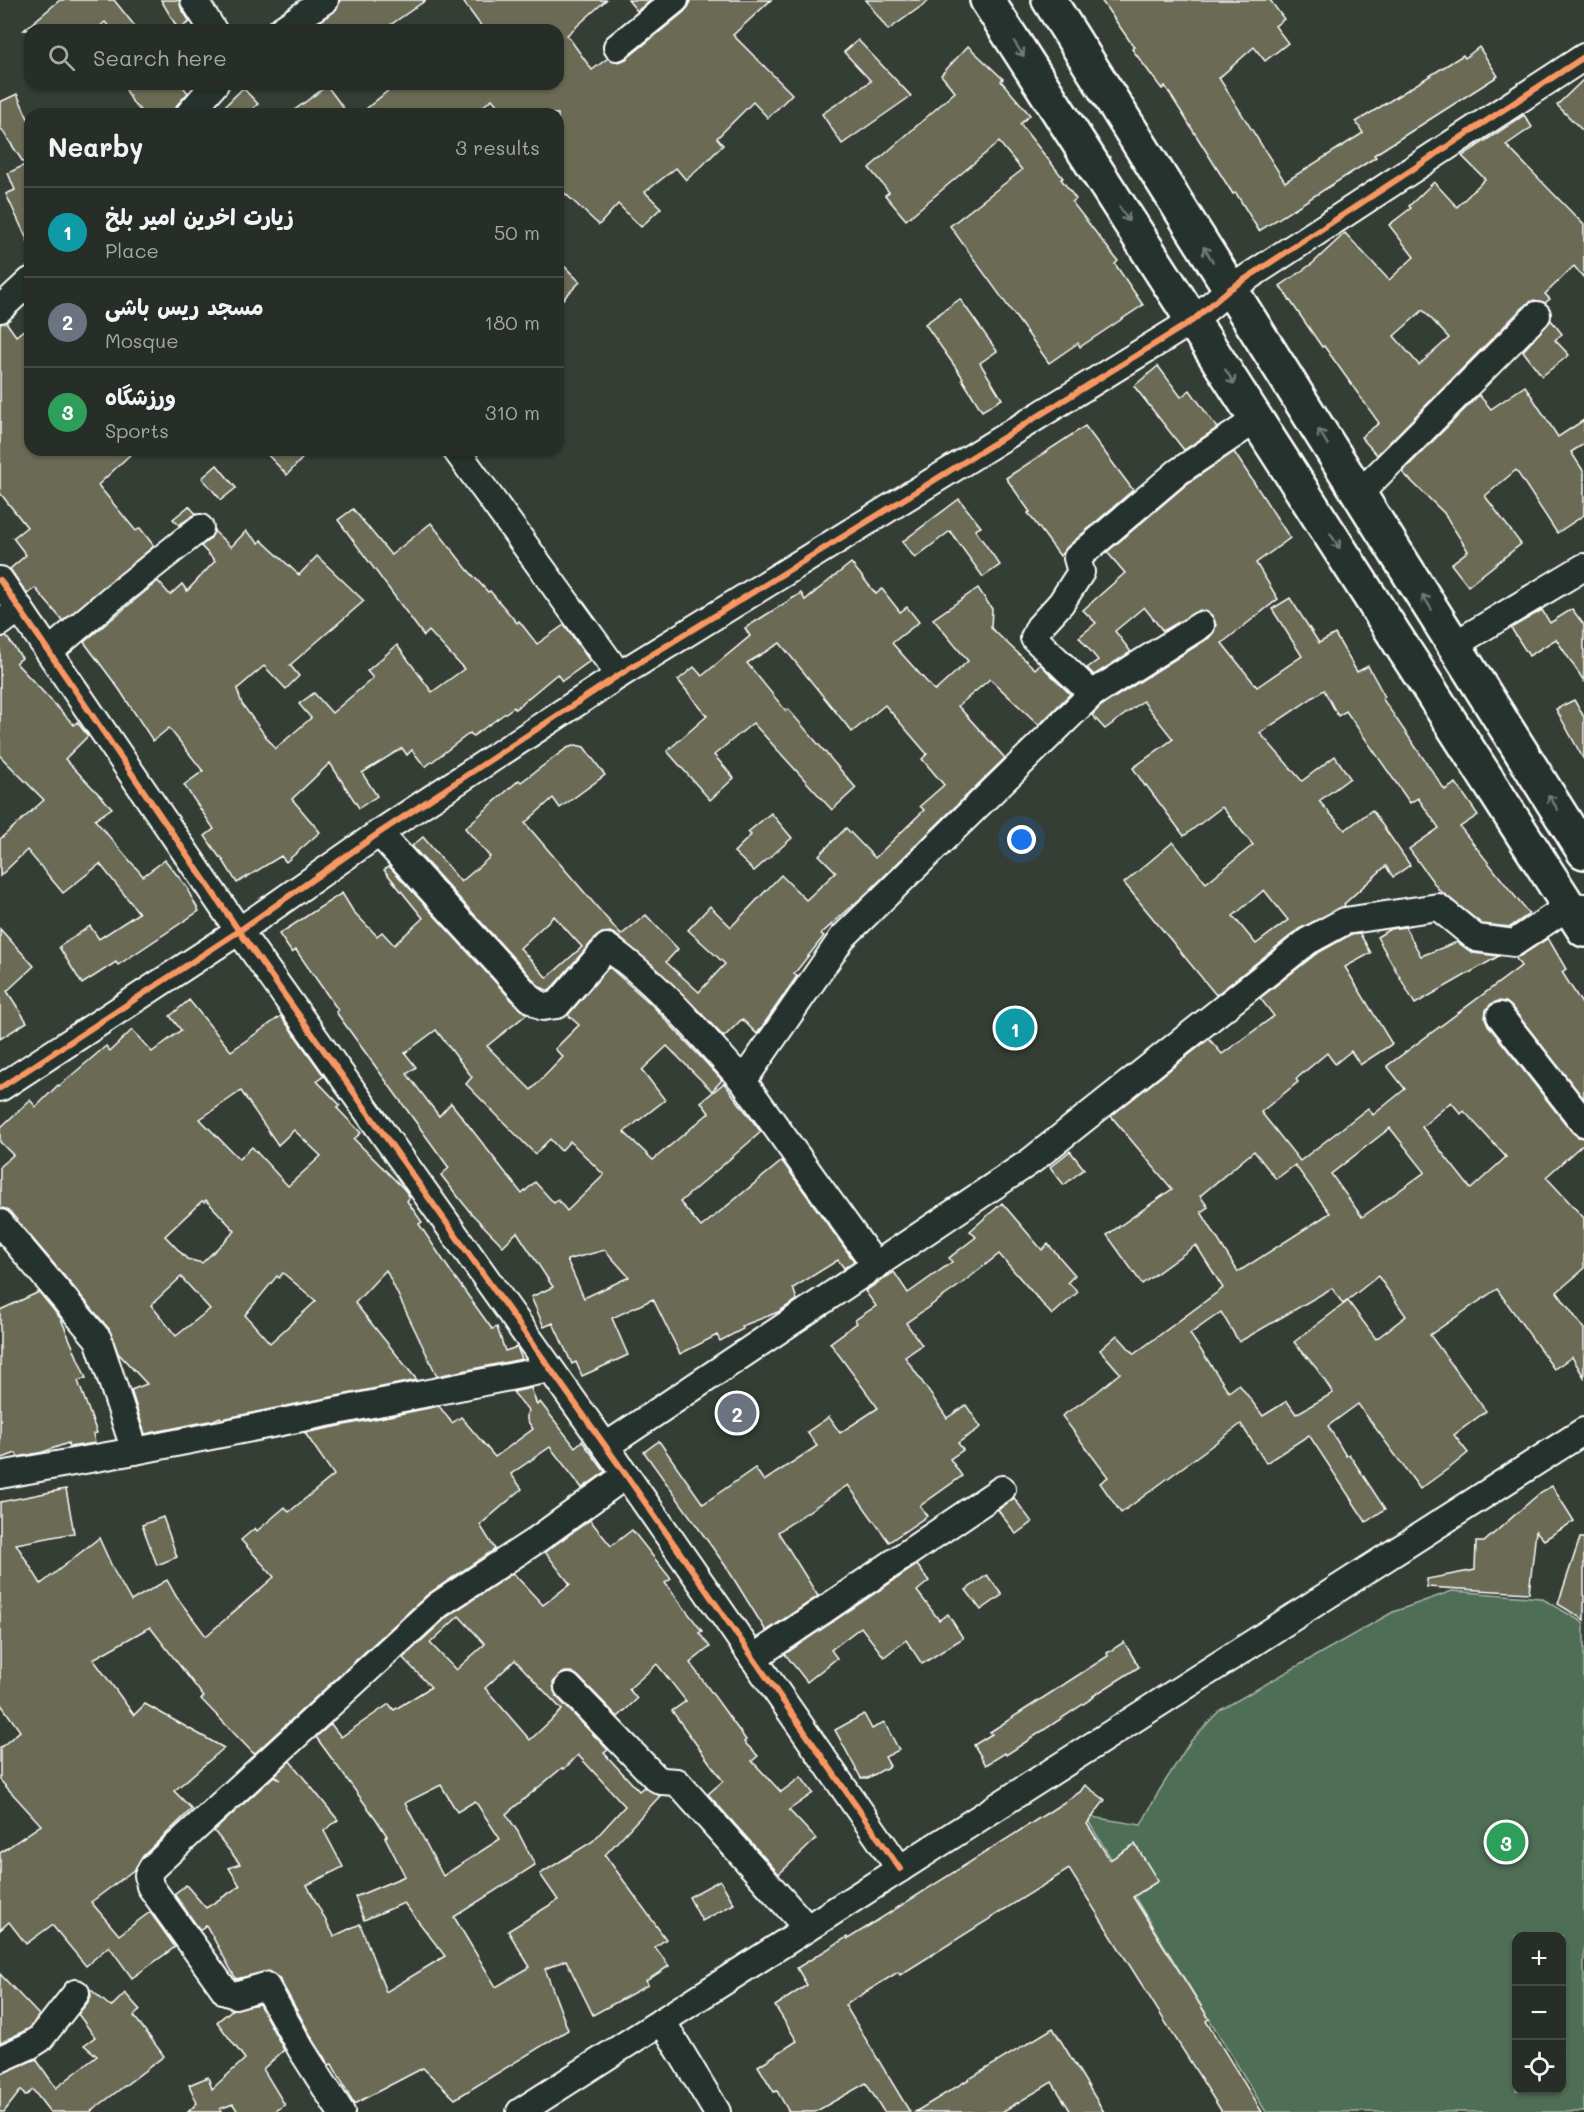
<!DOCTYPE html>
<html lang="en">
<head>
<meta charset="utf-8">
<style>
	:root { --surface:#272e28; --page:#333a34; --text:#f1f3f6; --muted:#a4a8a8; --line:#434a45; --accent:#ffd166 }
	body { margin:0; font-family:Mali,"Playpen Sans Arabic",sans-serif; background:var(--page); color:var(--text) }
	.controls { position:absolute; right:18px; bottom:18px; display:grid; overflow:hidden; border-radius:12px; box-shadow:0 2px 4px #0004 }
	.controls button { width:54px; height:54px; display:grid; place-items:center; padding:0; border:0; border-bottom:2px solid var(--line); background:var(--surface); color:var(--text); font:30px sans-serif }
	.you { position:absolute; left:1022px; top:840px; width:21px; height:21px; margin:-15px; border:4px solid #fff; border-radius:50%; background:#1a73e8; box-shadow:0 0 0 9px #1a73e833 }
	.badge { display:grid; place-items:center; width:39px; height:39px; border-radius:50%; background:var(--accent); color:#fff; font-size:20px; font-weight:700 }
	.pin { position:absolute; translate:-50% -50%; border:3px solid #fff; box-shadow:0 2px 6px #0006 }
	.list { margin:0; padding:0; list-style:none }
	h2 { display:flex; justify-content:space-between; align-items:center; height:78px; margin:0; padding:0 24px; font-size:26px }
	h2 small { font-size:20px; font-weight:400; color:var(--muted) }
	.list li { display:grid; grid-template-columns:39px 1fr auto; gap:18px; align-items:center; box-sizing:border-box; height:90px; padding:0 24px; border-top:2px solid var(--line) }
	.list b { display:block; font-size:22px; white-space:nowrap }
	.list p { margin:0; font-size:20px; white-space:nowrap; color:var(--muted) }
	.list em { font-size:20px; font-style:normal; color:var(--muted) }
	.icon { flex:none; width:33px; height:33px; fill:none; stroke:currentColor; stroke-width:2; stroke-linecap:round; stroke-linejoin:round }
	.map { position:relative; flex:none; width:1584px; height:2112px; overflow:hidden }
	.search { position:absolute; background:var(--surface); box-shadow:0 2px 4px #0004; left:24px; top:24px; width:540px; height:66px; display:flex; align-items:center; gap:15px; box-sizing:border-box; padding:0 21px; border-radius:18px; color:var(--muted); font-size:22px }
	.panel { position:absolute; background:var(--surface); box-shadow:0 2px 4px #0004; left:24px; top:108px; width:540px; height:348px; border-radius:18px }
	.map>svg:first-child { display:block }
</style>
</head>
<body>
<div class="map">
<svg width="1584" height="2112" viewBox="0 0 1584 2112">
	<rect width="100%" height="100%" fill="#343e35"/>
	<filter id="ink" filterUnits="userSpaceOnUse"><feTurbulence type="fractalNoise" baseFrequency=".0167" numOctaves="2"/><feDisplacementMap in="SourceGraphic" scale="12" xChannelSelector="R" yChannelSelector="G"/><feConvolveMatrix kernelMatrix="1 2 1 2 8 2 1 2 1" color-interpolation-filters="sRGB"/></filter>
	<g filter="url(#ink)">
		<!-- green -->
		<path fill="#4f6e57" stroke="#a7b6ab" stroke-width="1.5" fill-rule="evenodd" d="M1452,1591L1541,1598L1584,1623V2112H1266L1085,1816L1141,1825L1159,1791L1190,1742L1220,1710L1393,1612ZM1516,1936H1562V2090H1516Z"/>
		<!-- building -->
		<g fill="#6a6a55" stroke="#fff" stroke-width="1.5" fill-rule="evenodd">
			<path d="M60,0H114L138,30H112L105,22L96,30H24Z"/>
			<path d="M161,0H179L181,8L190,22L178,29Z"/>
			<path d="M340,0H426L383,30H308L334,12L338,7Z"/>
			<path d="M462,0H606L567,35L592,70L608,58L619,62L626,59L684,12L689,6L690,0H771L733,35L792,94L768,118L753,102L717,138L723,145L701,167L686,180L676,168L645,192L661,208L641,227L618,204L599,225L558,187V114H505L492,99L474,114H360L396,84H558V30H484Z"/>
			<path d="M628,0H651L637,11Z"/>
			<path d="M866,0H930L888,30Z"/>
			<path d="M1101,0H1270L1284,19L1275,26L1288,43L1265,61L1254,47L1219,78L1285,182L1363,133L1356,122L1463,55L1465,58L1479,47L1498,76L1374,155L1376,157L1259,231L1236,193L1233,194L1165,86L1162,89L1132,49L1134,47Z"/>
			<path d="M858,40L911,96L842,144L822,114L871,81L844,52Z"/>
			<path d="M968,46L1003,79L1001,81L1030,115L1020,124L1063,178L1061,179L1076,199L1072,202L1118,261L1115,264L1143,305L1080,347L1078,343L1049,363L950,226L1022,170L999,142L906,220L885,195L889,192L869,168L955,92L941,75Z"/>
			<path d="M1584,79V132L1557,105Z"/>
			<path d="M123,84H181L188,93L177,105L174,114H144L133,103Z"/>
			<path d="M327,86L348,114H289Z"/>
			<path d="M243,88L258,104L247,114H217Z"/>
			<path d="M17,94L30,123V246L6,194L15,190L8,173L25,165L0,127V102Z"/>
			<path d="M1524,115L1532,127L1506,145L1584,225V278L1574,266L1545,294L1550,299L1545,303L1534,300L1526,304L1377,455L1361,437L1379,423L1324,346L1322,347L1280,286L1313,263L1345,233L1389,280L1414,257L1389,225L1411,208L1409,206L1434,182L1457,207L1485,179L1462,156ZM1423,310L1449,338L1419,365L1394,336Z"/>
			<path d="M558,260L580,282L558,304Z"/>
			<path d="M960,299L997,351L980,363L1002,399L982,411L962,379L963,378L925,324Z"/>
			<path d="M1551,320L1562,334L1555,340L1569,355L1542,376L1523,351Z"/>
			<path d="M6,322L16,336L30,325V450H135L98,485L136,531L140,528L154,546L63,621L35,588L27,594L10,569L26,555L13,538L27,527L0,493V324Z"/>
			<path d="M1158,366L1181,397L1190,390L1217,428L1184,450L1134,386Z"/>
			<path d="M1525,386L1558,437L1584,420V444L1571,452L1584,472V515L1557,533L1516,470L1485,496L1521,544L1468,586L1451,564L1468,551L1444,513L1402,472L1479,395L1491,409Z"/>
			<path d="M1085,426L1133,490L1067,547L1060,556L1028,513L1030,512L1006,478Z"/>
			<path d="M263,450H310L287,475Z"/>
			<path d="M1234,452L1290,538L1256,563L1278,599L1222,643L1257,687L1302,656L1272,609L1290,598L1319,643L1335,634L1357,672L1368,666L1385,697L1382,698L1445,790L1456,783L1478,815L1460,827L1529,914L1510,927L1482,924L1439,890L1409,849L1439,828L1418,798L1410,803L1346,711L1338,716L1324,690L1260,733L1302,781L1335,756L1350,778L1319,801L1345,830L1372,810L1410,865L1393,877L1386,866L1344,904L1345,906L1299,929L1216,995L1124,883L1173,842L1206,883L1253,845L1222,807L1184,836L1146,785L1145,786L1133,768L1173,739L1143,701L1105,729L1092,715L1101,706L1209,638L1214,632L1216,625L1213,617L1207,612L1200,610L1163,631L1144,607L1115,631L1131,652L1094,675L1087,668L1098,660L1079,637L1096,623L1083,610L1125,573L1107,552L1187,484ZM1264,890L1288,920L1256,944L1233,916Z"/>
			<path d="M217,465L236,488L221,500L202,478Z"/>
			<path d="M959,499L981,527L975,530L1000,565L983,577L950,531L915,558L902,542Z"/>
			<path d="M189,506L196,514L179,525L173,519Z"/>
			<path d="M353,509L391,555L431,523L467,569L488,592L490,591L517,623L519,621L537,644L564,625L590,661L562,681L557,674L515,709L514,707L473,736L470,733L425,767L412,750L407,755L402,748L362,773L377,796L359,808L330,763L292,799L320,832L286,862L281,856L237,883L221,857L220,858L205,836L214,829L184,785L203,771L169,728L153,741L119,689L84,642L158,581L170,595L182,584L187,591L215,561L201,546L210,539L214,531L231,547L246,531L259,543L261,540L299,575L317,556L364,601L290,665L299,676L286,689L264,666L237,689L242,704L275,749L311,718L299,704L314,693L332,713L373,678L367,671L397,645L432,692L464,669L429,631L424,636L338,520Z"/>
			<path d="M851,563L876,594L882,589L900,612L907,607L919,622L892,643L935,691L968,661L933,619L978,588L992,609L991,628L1035,669L1040,664L1070,694L1039,725L990,679L958,706L1005,758L870,890L821,934L824,936L794,974L797,976L757,1034L742,1019L724,1037L654,966L616,935L610,932L602,933L596,937L549,991L540,987L412,846L423,837L461,882L490,857L465,828L519,780L521,782L567,748L576,745L584,747L605,775L560,808L553,798L525,823L621,935L646,915L678,949L666,962L699,992L725,964L688,930L710,906L731,927L781,875L806,900L836,872L819,855L846,828L875,858L924,810L920,806L944,785L922,759L927,754L885,705L852,732L780,643L747,663L786,711L788,709L856,788L832,810L753,723L714,755L734,778L710,800L667,751L707,716L678,680L694,667L702,676L750,636L745,628L801,593L805,600ZM554,916L582,947L547,978L520,948Z"/>
			<path d="M1572,609L1584,625V681L1556,639L1529,656L1511,628L1542,610L1550,623Z"/>
			<path d="M6,636L22,658L16,663L74,725L77,722L88,736L65,759L112,808L95,820L143,876L165,860L189,890L188,891L199,911L118,965L116,962L82,984L59,947L90,926L99,939L139,913L100,864L63,893L27,850L0,876V839L44,800L0,756V638Z"/>
			<path d="M1574,700L1584,717V760L1556,709Z"/>
			<path d="M771,813L792,838L754,871L734,852L751,835L748,832Z"/>
			<path d="M389,866L519,1008L527,1014L487,1046L531,1090L563,1057L555,1049L579,1025L568,1015L609,967L651,1004L722,1080L712,1091L667,1046L642,1070L665,1100L624,1132L653,1160L709,1113L701,1102L724,1083L761,1132L680,1202L701,1227L782,1161L854,1261L844,1268L838,1260L793,1288L797,1300L778,1312L742,1326L743,1329L720,1341L717,1335L680,1354L653,1299L612,1318L628,1355L582,1376L576,1362L572,1364L553,1323L544,1327L531,1297L553,1287L517,1232L503,1246L470,1212L441,1175L449,1168L336,1012L338,1010L296,950L292,953L279,934L342,893L353,911L377,936L382,932L394,945L423,918L384,870ZM436,1030L472,1077L466,1084L535,1154L550,1139L561,1151L570,1141L604,1175L567,1211L558,1200L554,1203L535,1182L522,1194L451,1103L439,1116L407,1074L416,1067L405,1053ZM605,1250L629,1277L584,1298L567,1260Z"/>
			<path d="M1405,927L1421,956L1457,942L1473,953L1499,956L1415,1004L1377,937L1390,929Z"/>
			<path d="M0,929L34,966L7,991L27,1022L0,1039Z"/>
			<path d="M1360,934L1371,953L1345,967L1392,1044L1360,1065L1351,1051L1335,1064L1327,1053L1296,1079L1298,1082L1261,1112L1300,1161L1368,1108L1373,1115L1405,1089L1387,1066L1521,966L1515,957L1522,955L1548,938L1566,969L1562,972L1584,1007V1099L1511,1006L1506,1002L1498,1001L1491,1004L1486,1010L1485,1018L1488,1025L1572,1132L1578,1137L1584,1138V1143L1546,1177L1584,1218V1269L1557,1292L1584,1329V1377L1572,1357L1554,1369L1497,1289L1430,1335L1486,1411L1454,1435L1468,1453L1452,1466L1420,1489L1358,1404L1328,1426L1346,1456L1349,1454L1385,1509L1366,1522L1309,1435L1266,1463L1241,1424L1121,1513L1100,1483L1108,1477L1062,1416L1097,1392L1120,1373L1100,1350L1117,1335L1134,1354L1223,1288L1196,1245L1142,1284L1107,1235L1172,1189L1111,1116L1209,1039L1222,1054L1274,1016L1260,998L1316,954L1350,935ZM1451,1102L1461,1114L1464,1111L1506,1157L1471,1189L1422,1127ZM1390,1128L1425,1172L1362,1217L1331,1174ZM1254,1151L1276,1179L1295,1165L1330,1213L1238,1272L1201,1212L1208,1207L1200,1196ZM1378,1276L1406,1316L1376,1339L1348,1301L1294,1342L1317,1369L1333,1393L1296,1414L1287,1401L1263,1416L1239,1384L1229,1392L1190,1334L1221,1312L1239,1342L1332,1288L1343,1304Z"/>
			<path d="M189,1000L231,1051L281,1016L324,1076L317,1081L340,1105L337,1108L361,1133L354,1139L404,1189L410,1197L407,1201L422,1222L419,1224L451,1272L492,1329L497,1327L505,1351L517,1347L522,1359L437,1376L386,1270L355,1303L417,1380L221,1419L220,1417L214,1420L145,1434L131,1390L147,1384L118,1353L109,1329L11,1213L6,1209L0,1208V1166L13,1155L0,1142V1128L30,1100L36,1107L58,1085L59,1086L106,1046L110,1051L132,1030L152,1052L181,1030L170,1016ZM241,1091L278,1145L294,1130L321,1156L288,1186L252,1147L239,1159L200,1119ZM206,1200L235,1231L202,1263L187,1259L165,1236L202,1201L204,1202ZM283,1273L316,1301L270,1343L245,1315L277,1276L279,1278ZM181,1277L210,1309L176,1336L151,1305Z"/>
			<path d="M1070,1151L1084,1169L1064,1185L1050,1167Z"/>
			<path d="M1002,1203L1042,1250L1048,1244L1075,1275L1068,1282L1078,1292L1052,1315L999,1254L960,1285L906,1323L922,1345L905,1357L947,1418L966,1405L981,1427L958,1443L963,1450L950,1459L962,1476L920,1506L927,1516L889,1542L848,1485L778,1532L818,1596L766,1631L727,1568L644,1452L659,1441L703,1504L755,1468L764,1481L817,1446L807,1432L829,1417L840,1433L878,1408L830,1343L857,1323L855,1320L876,1306L865,1291L894,1272L908,1293L952,1262L949,1258L976,1237L970,1231Z"/>
			<path d="M39,1292L61,1319L86,1378L78,1381L97,1433L93,1434L95,1443L69,1447L68,1443L43,1452L18,1457L16,1453L0,1459V1310Z"/>
			<path d="M531,1388L537,1405L540,1402L575,1447L582,1441L605,1472L582,1488L550,1447L511,1474L522,1489L480,1525L495,1549L428,1594L254,1754L201,1699L204,1697L150,1627L93,1659L134,1715L145,1704L224,1748L174,1791L192,1809L142,1857L135,1869L91,1902L119,1935L150,1912L175,1947L132,1978L109,1946L86,1966L52,1925L26,1944L9,1922L0,1930V1853L41,1825L0,1780V1748L20,1731L0,1703V1502L66,1489L74,1533L16,1544L41,1584L99,1538L114,1571L131,1601L167,1580L176,1596L206,1636L274,1577L241,1540L255,1528L257,1531L285,1507L289,1512L334,1475L305,1433L439,1406L452,1423L461,1417L495,1457L533,1429L527,1420V1413L529,1411L513,1392Z"/>
			<path d="M1552,1486L1574,1521L1544,1540L1536,1531L1529,1593L1427,1587V1579L1475,1570L1476,1542H1484L1541,1492Z"/>
			<path d="M1014,1498L1032,1522L1016,1534L998,1510Z"/>
			<path d="M163,1517L177,1557L157,1565L142,1525Z"/>
			<path d="M590,1520L611,1546L632,1530L671,1579L665,1583L702,1631L699,1633L710,1647L690,1663L746,1740L744,1742L758,1756L752,1761L781,1792L801,1777L813,1793L789,1810L816,1839L779,1874L708,1794L723,1781L672,1711L686,1701L657,1664L629,1689L637,1699L618,1717L578,1676L572,1672H565L558,1676L553,1683L554,1691L557,1697L608,1750L604,1753L639,1791L644,1787L660,1796L605,1855L666,1939L655,1947L669,1966L646,1981L648,1985L593,2015L566,1960L545,1969L568,2030L455,2099L423,2068L354,2104L332,2064L329,2065L314,2041L279,1978L268,1971L236,1979L206,1925L200,1930L174,1894L186,1885L206,1908L240,1886L229,1868L240,1864L214,1831L274,1776L280,1780L275,1775L290,1761L338,1820L324,1831L343,1867L307,1885L334,1936L360,1924L386,1992L445,1956L404,1903L364,1920L355,1897L405,1876L385,1837L387,1836L376,1819L316,1737L331,1724L341,1737L389,1704L394,1710L431,1687L403,1658L447,1617L513,1573L543,1605L570,1584L545,1552ZM459,1616L485,1644L456,1670L430,1643ZM515,1660L562,1710L530,1740L485,1688ZM578,1755L625,1806L593,1841L540,1874L558,1900L508,1931L530,1967L496,1987L454,1917L535,1865L518,1832L506,1814L562,1768L564,1769ZM441,1785L457,1812L475,1801L500,1839L443,1876L405,1803Z"/>
			<path d="M1580,1538H1584V1620L1558,1604Z"/>
			<path d="M917,1565L929,1581L917,1591L939,1620L948,1614L963,1638L922,1664L906,1640L884,1657L861,1627L831,1650L837,1658L807,1682L785,1654Z"/>
			<path d="M987,1575L1002,1595L981,1610L966,1590Z"/>
			<path d="M1124,1642L1139,1667L1093,1696L1094,1697L1006,1755L1005,1753L986,1765L974,1745L992,1734L990,1732L1108,1656L1107,1653Z"/>
			<path d="M864,1714L872,1729L884,1722L899,1750L885,1757L890,1766L868,1778H861L835,1730Z"/>
			<path d="M1085,1785L1105,1800L1087,1824L1110,1860L1135,1844L1158,1881L1133,1897L1209,2019L1206,2021L1262,2112H1222L1069,1869L900,1975L898,1972L845,2005L910,2112H884L866,2083L815,2112H789L777,2091L774,2092L758,2066L797,2041L775,2006L807,1985L797,1968L847,1937L848,1939L1027,1826L1080,1792Z"/>
			<path d="M720,1880L734,1904L702,1921L689,1897Z"/>
			<path d="M0,1974L39,2015L30,2028L0,2043Z"/>
			<path d="M90,1989L111,2007L125,1993L140,2010L134,2016L164,2056L90,2112H50L33,2090L25,2096L21,2090L4,2112H0V2074L36,2059L56,2088L97,2056L84,2045L95,2037L78,2014L88,2002L91,1996Z"/>
			<path d="M259,2004L284,2050L263,2069L285,2105L274,2112H238L233,2104L220,2109L221,2112H188L197,2103L189,2085L208,2077L212,2089L245,2059L217,2022L233,2009Z"/>
			<path d="M1053,2028L1104,2112H1071L1052,2082L1002,2112H915Z"/>
		</g>
		<g fill="none" stroke-linecap="round" stroke-linejoin="round">
			<defs>
				<g id="street">
					<path d="M194,0L213,30"/>
					<path d="M281,30L325,0"/>
					<path d="M617,47L675,0"/>
					<path d="M189,114L215,84"/>
					<path d="M0,309L30,281"/>
					<path d="M456,450L619,675"/>
					<path d="M1359,494L1537,315"/>
					<path d="M0,580L239,931L626,1475L900,1869"/>
					<path d="M0,623L20,608"/>
					<path d="M1454,645L1584,567"/>
					<path d="M50,651L111,599L200,528"/>
					<path d="M1092,694L1034,638L1039,627L1061,603L1081,572L1077,558L1178,472L1257,419"/>
					<path d="M379,833L530,998L543,1007L557,1005L607,947C659,983 701,1035 743,1081"/>
					<path d="M1500,1016L1584,1123"/>
					<path d="M0,1088L239,931L379,833L619,675L1192,321L1230,289L1584,57"/>
					<path d="M0,1223L98,1339L135,1451"/>
					<path d="M876,1266L743,1081L843,937L1092,694L1201,625"/>
					<path d="M606,1446L1031,1161L1308,941L1345,921L1438,907L1476,938L1514,943L1569,906L1584,907"/>
					<path d="M0,1475L135,1451L550,1369"/>
					<path d="M753,1658L1002,1489"/>
					<path d="M568,1687L656,1778L662,1781L677,1782L807,1928"/>
					<path d="M662,2021L717,2112"/>
					<path d="M0,2059L29,2046L40,2039L76,1993"/>
					<path d="M341,2112L301,2049L266,1986L235,1995L226,1992L150,1886L148,1875L152,1868L438,1605L535,1541L626,1475"/>
					<path d="M520,2112L1584,1431"/>
				</g>
				<g id="highway">
					<path d="M987,0L1584,930"/>
					<path d="M1049,0L1584,852"/>
				</g>
			</defs>
			<!-- street casing -->
			<use href="#street" stroke="#fff" stroke-width="30"/>
			<!-- highway casing -->
			<use href="#highway" stroke="#fff" stroke-width="38"/>
			<!-- street -->
			<use href="#street" stroke="#26332d" stroke-width="26"/>
			<!-- highway -->
			<use href="#highway" stroke="#26332d" stroke-width="33"/>
			<defs>
				<g id="cycleway">
					<path d="M0,580L239,931L626,1475L900,1869"/>
					<path d="M0,1088L239,931L379,833L619,675L1192,321L1230,289L1584,57"/>
				</g>
			</defs>
			<!-- cycleway casing -->
			<use href="#cycleway" stroke="#26332d" stroke-width="10"/>
			<!-- cycleway -->
			<use href="#cycleway" stroke="#f99763" stroke-width="6"/>
		</g>
		<!-- one-way arrows -->
		<defs><path id="oneway-shaft" d="M-6 0H5M1.5-3L5.5 0L1.5 3" fill="none" stroke-width="1.6" stroke-linecap="round" stroke-linejoin="round" transform="scale(1.5)"/></defs>
		<g stroke="#727a76">
			<use href="#oneway-shaft" transform="translate(1019 49) rotate(57)"/>
			<use href="#oneway-shaft" transform="translate(1124 214) rotate(57)"/>
			<use href="#oneway-shaft" transform="translate(1208 254) rotate(-122)"/>
			<use href="#oneway-shaft" transform="translate(1230 377) rotate(57)"/>
			<use href="#oneway-shaft" transform="translate(1323 437) rotate(-122)"/>
			<use href="#oneway-shaft" transform="translate(1335 541) rotate(57)"/>
			<use href="#oneway-shaft" transform="translate(1427 602) rotate(-122)"/>
			<use href="#oneway-shaft" transform="translate(1553 802) rotate(-122)"/>
		</g>
	</g>
</svg>
<div class="controls">
<button>+</button>
<button>−</button>
<button><svg class="icon" aria-label="locate" viewBox="0 0 24 24"><circle cx="12" cy="12" r="6"/><path d="M12 2v4M12 18v4M2 12h4M18 12h4"/></svg></button>
</div>
<div class="you"></div>
<div class="pin badge" style="left:1015px;top:1028px;background:#0f9aa8">1</div>
<div class="pin badge" style="left:737px;top:1413px;background:#6b7280">2</div>
<div class="pin badge" style="left:1506px;top:1842px;background:#2e9e5b">3</div>
<div class="search"><svg class="icon" aria-label="search" viewBox="0 0 24 24"><circle cx="10" cy="10" r="6"/><path d="M15 15l6 6"/></svg>Search here</div>
<section class="panel">
<h2>Nearby<small>3 results</small></h2>
<ul class="list">
<li><span class="badge" style="background:#0f9aa8">1</span><div><b>زیارت اخرین امیر بلخ</b><p>Place</p></div><em>50 m</em></li>
<li><span class="badge" style="background:#6b7280">2</span><div><b>مسجد ریس باشی</b><p>Mosque</p></div><em>180 m</em></li>
<li><span class="badge" style="background:#2e9e5b">3</span><div><b>ورزشگاه</b><p>Sports</p></div><em>310 m</em></li>
</ul>
</section>
</div>
</body>
</html>
